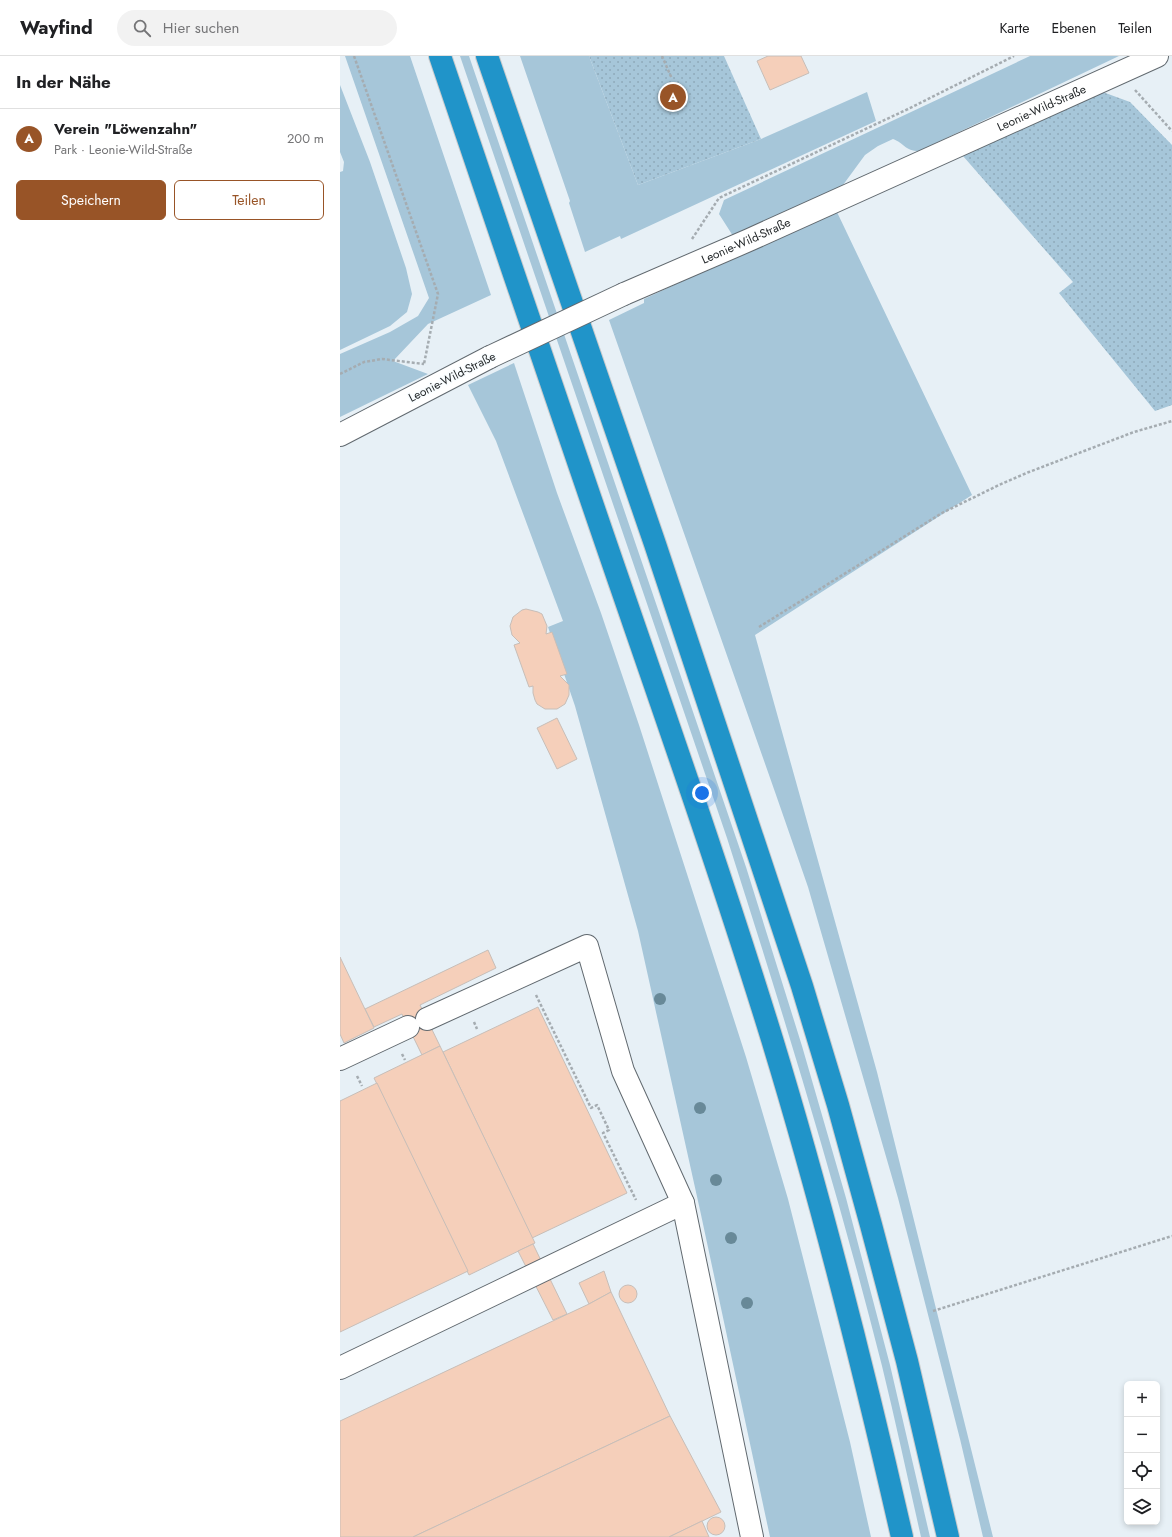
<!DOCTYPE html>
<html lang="de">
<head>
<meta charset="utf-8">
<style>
	:root { --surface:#fff; --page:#f2f2f2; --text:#202124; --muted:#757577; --line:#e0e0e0; --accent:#985427 }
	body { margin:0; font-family:Jost,sans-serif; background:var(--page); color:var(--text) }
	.controls { position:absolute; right:12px; bottom:12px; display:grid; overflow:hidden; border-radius:6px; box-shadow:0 2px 6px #0003 }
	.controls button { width:36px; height:36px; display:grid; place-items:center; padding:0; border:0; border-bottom:1px solid var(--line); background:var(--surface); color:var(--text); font:20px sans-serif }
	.you { position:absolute; left:362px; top:737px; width:14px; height:14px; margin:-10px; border:3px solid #fff; border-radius:50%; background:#1a73e8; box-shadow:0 0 0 6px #1a73e833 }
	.badge { display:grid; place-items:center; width:26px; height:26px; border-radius:50%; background:var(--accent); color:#fff; font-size:13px; font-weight:700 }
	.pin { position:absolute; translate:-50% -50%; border:2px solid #fff; box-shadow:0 1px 4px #0006 }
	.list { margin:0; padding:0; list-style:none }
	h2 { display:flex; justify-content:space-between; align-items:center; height:52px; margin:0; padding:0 16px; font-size:17px }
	h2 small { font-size:13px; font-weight:400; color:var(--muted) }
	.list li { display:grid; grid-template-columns:26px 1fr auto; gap:12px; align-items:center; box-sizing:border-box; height:60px; padding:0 16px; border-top:1px solid var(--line) }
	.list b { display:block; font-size:15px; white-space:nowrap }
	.list p { margin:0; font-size:13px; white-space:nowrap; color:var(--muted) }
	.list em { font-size:13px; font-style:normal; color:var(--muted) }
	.actions { display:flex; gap:8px; padding:12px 16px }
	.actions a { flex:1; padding:9px 0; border:1px solid var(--accent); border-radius:6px; text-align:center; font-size:14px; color:var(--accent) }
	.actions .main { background:var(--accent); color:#fff }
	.icon { flex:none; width:22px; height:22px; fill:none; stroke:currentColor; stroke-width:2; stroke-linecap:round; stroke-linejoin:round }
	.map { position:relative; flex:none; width:832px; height:1481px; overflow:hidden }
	header { display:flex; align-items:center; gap:24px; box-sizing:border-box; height:56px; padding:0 20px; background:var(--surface); border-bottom:1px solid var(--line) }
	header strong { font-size:19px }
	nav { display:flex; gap:22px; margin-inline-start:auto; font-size:14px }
	.search { width:280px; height:36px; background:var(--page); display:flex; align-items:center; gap:10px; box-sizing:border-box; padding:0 14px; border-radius:22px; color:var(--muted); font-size:15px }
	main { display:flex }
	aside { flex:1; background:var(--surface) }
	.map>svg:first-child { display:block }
</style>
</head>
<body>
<header>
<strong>Wayfind</strong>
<div class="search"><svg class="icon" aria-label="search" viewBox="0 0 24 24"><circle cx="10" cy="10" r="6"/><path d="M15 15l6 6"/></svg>Hier suchen</div>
<nav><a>Karte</a><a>Ebenen</a><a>Teilen</a></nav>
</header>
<main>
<aside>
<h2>In der Nähe<small></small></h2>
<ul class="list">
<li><span class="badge">A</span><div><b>Verein &quot;Löwenzahn&quot;</b><p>Park · Leonie-Wild-Straße</p></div><em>200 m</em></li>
</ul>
<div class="actions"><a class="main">Speichern</a><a>Teilen</a></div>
</aside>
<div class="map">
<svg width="832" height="1481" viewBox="0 0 832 1481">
	<defs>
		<pattern id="park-dots" width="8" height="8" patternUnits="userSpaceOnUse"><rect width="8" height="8" fill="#a6c6d9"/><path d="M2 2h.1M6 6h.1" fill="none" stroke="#8faaba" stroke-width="1.8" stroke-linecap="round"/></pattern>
	</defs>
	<rect width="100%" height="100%" fill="#e7f0f6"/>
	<!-- grass -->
	<g fill="#a6c6d9">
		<path d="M5,0H70L151,239L88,268L53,305L88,318L0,361V298L50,276L78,260L89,242Z"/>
		<path d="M120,0H129L406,811L462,990L506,1142L550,1309L590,1481H581C568,1424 556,1367 542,1310C497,1132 443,957 387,782Z"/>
		<path d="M180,0H249L298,129L421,83L527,36L536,65L281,183L280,180L245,196L229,147L230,145Z"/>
		<path d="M690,0H779L579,95C565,95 564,87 553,83L538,90L525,99L503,129L480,142L393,180L379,158L384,144Z"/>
		<path d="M0,29L30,106L66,212L72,238L67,256L50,270L0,294V116L3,115L4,106L0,96Z"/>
		<path d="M496,154L632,439L415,579L537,1016L653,1481H643L620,1383L558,1142L468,831L435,736L269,264L304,247V243Z"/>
		<path d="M174,307L217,437L261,557L299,669L406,1001L448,1143L510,1386L531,1481H430L360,1154L298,875L235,650L208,571L223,565L156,385L128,329Z"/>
	</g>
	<!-- park -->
	<g fill="url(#park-dots)">
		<path d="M249,0H384L421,83L298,129Z"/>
		<path d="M760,35L790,46L832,89V349L815,355L719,237L733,226L623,100Z"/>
	</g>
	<!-- building -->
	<g fill="#f5cfba" stroke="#c7beb8">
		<path d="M428,0H461L469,17L430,34L417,5Z"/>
		<path d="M186,553L198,556L202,558L207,570L206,578L212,576L227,618L220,620L229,629V639L225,648L217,653H205L197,648L195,644L193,637V630L189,631L174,589L180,587L172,579L170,570L173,561L182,554Z"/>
		<path d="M217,662L237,703L217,713L197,672Z"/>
		<path d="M148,894L156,912L80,949L100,990L82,999L62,958L34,971L25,953Z"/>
		<path d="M0,901L34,972L4,987L0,978Z"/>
		<path d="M198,951L287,1137L192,1182L103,996Z"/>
		<path d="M100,990L195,1187L129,1219L34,1022Z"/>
		<path d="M37,1027L128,1215L0,1276V1045Z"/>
		<path d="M193,1188L227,1258L213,1264L178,1195Z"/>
		<path d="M264,1215L271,1236L249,1248L239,1227Z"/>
		<circle cx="288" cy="1238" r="9"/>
		<path d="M271,1236L330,1360L73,1481H0V1365L249,1248Z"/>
		<path d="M330,1360L381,1456L329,1481H73Z"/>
		<circle cx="376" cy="1470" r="9"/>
		<path d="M362,1465L369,1481H329Z"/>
	</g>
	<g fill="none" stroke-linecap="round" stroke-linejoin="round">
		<defs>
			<g id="minor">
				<path id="s1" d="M284,238L409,184L817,0"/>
				<path d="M0,379L150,301"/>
				<path d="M87,963L247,890L283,1015L343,1147"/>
				<path d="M0,1003L68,971"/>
				<path d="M0,1312L343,1147L412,1481"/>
			</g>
			<g id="highway">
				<path d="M100,0C154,158 206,315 261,473C319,642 379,811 432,983C482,1147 524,1314 562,1481"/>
				<path d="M147,0L315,488L462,930L498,1049L531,1169L567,1305L608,1481"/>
			</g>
		</defs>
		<!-- minor casing -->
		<use href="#minor" stroke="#61696f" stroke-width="24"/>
		<!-- highway casing -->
		<use href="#highway" stroke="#cacbcc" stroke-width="24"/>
		<!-- path -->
		<g stroke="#a5acb1" stroke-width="2.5" stroke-dasharray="3 2" stroke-linecap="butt">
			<path d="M14,0L98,238L84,308"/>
			<path d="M322,0L332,23"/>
			<path d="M795,34L832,75"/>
			<path d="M352,183L379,142L568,53L674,0"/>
			<path d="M0,318L24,306L42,303L84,308"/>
			<path d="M419,571L602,457L659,429L689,416L794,376L832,365"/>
			<path d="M196,939L251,1052L257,1049L269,1074L263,1077L296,1144"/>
			<path d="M134,966L137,973"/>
			<path d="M62,998L65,1004"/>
			<path d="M17,1020L22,1030"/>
			<path d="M593,1255L832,1180"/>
		</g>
		<!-- minor -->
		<use href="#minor" stroke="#fff" stroke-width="22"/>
		<!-- highway -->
		<use href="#highway" stroke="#2094c9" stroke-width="22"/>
		<defs>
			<path id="minor-bridge" d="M150,301L284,238"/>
		</defs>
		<!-- minor-bridge casing -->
		<use href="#minor-bridge" stroke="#61696f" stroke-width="24" stroke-linecap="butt"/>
		<!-- minor-bridge -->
		<use href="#minor-bridge" stroke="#fff" stroke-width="22"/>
	</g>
	<!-- trees -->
	<g fill="#688998">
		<circle cx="320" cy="943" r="6"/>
		<circle cx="360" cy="1052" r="6"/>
		<circle cx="376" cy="1124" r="6"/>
		<circle cx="391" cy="1182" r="6"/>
		<circle cx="407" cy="1247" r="6"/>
	</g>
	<g text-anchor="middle" stroke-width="3" stroke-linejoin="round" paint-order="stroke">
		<!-- street labels -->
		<g font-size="12" fill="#232729" stroke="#f9fdff">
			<text dy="4" stroke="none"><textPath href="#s1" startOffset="457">Leonie-Wild-Straße</textPath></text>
			<text dy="4" stroke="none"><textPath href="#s1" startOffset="133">Leonie-Wild-Straße</textPath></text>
			<text transform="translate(112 321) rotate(-27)" y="4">Leonie-Wild-Straße</text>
		</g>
	</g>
</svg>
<div class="controls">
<button>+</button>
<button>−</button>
<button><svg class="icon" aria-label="locate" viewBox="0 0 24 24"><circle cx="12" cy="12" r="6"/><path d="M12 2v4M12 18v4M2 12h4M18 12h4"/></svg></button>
<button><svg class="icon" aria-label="layers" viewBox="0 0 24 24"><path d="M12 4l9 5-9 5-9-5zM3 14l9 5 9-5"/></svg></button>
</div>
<div class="you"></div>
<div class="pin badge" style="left:333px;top:41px">A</div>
</div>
</main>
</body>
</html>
